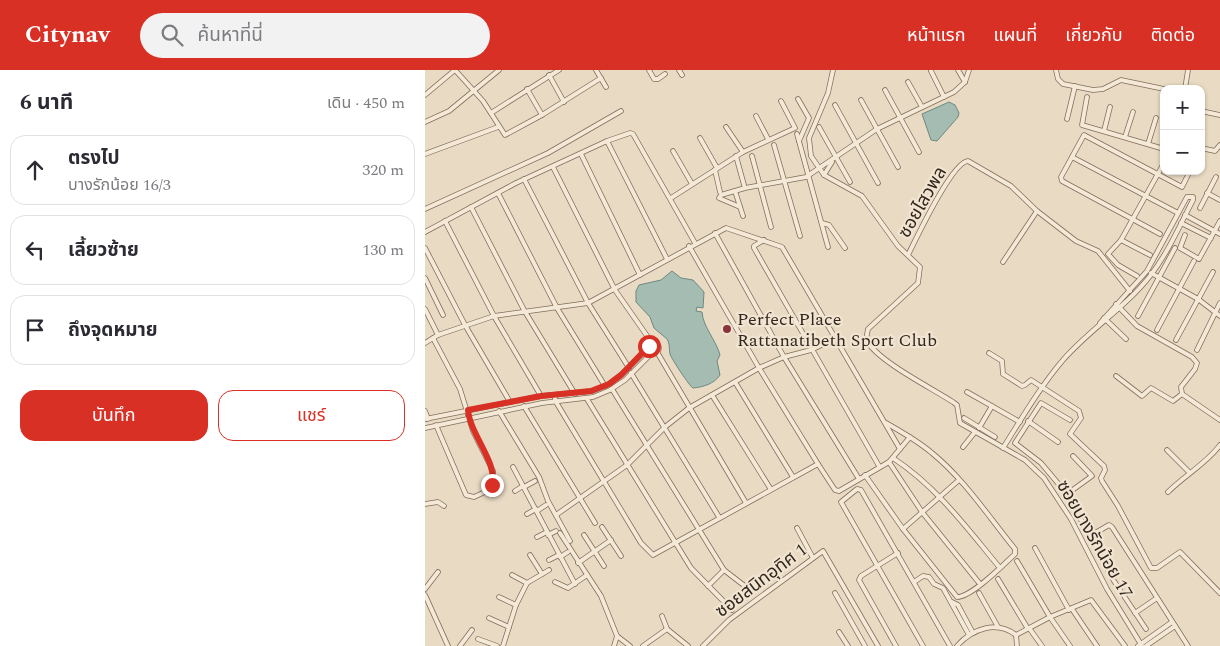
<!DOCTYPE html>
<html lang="th">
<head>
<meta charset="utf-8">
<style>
	:root { --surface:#fff; --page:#f2f2f3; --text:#2b2b33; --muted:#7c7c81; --line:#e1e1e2; --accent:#d93025 }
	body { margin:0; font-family:Spectral,"Noto Sans Thai",serif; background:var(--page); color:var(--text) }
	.controls { position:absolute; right:15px; top:15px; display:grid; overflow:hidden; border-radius:10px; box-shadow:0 1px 4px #0004 }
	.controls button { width:45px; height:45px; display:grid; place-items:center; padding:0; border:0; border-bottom:1px solid var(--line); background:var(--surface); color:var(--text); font:25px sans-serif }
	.stop { position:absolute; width:15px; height:15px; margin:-11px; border:4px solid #d93025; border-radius:50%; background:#fff }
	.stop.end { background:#d93025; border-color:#fff; box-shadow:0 1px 5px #0008 }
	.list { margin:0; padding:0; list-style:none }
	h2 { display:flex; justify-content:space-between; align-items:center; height:65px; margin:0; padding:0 20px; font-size:21px }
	h2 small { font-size:16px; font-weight:400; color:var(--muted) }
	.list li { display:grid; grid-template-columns:32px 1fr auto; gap:15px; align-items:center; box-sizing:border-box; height:70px; margin:0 10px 10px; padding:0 10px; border:1px solid var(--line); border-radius:15px }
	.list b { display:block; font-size:19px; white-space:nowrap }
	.list p { margin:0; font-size:16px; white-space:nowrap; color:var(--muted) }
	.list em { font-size:16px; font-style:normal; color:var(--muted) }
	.actions { display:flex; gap:10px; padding:15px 20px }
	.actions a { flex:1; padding:11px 0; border:1px solid var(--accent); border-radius:15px; text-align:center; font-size:18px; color:var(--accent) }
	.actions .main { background:var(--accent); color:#fff }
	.icon { flex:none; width:28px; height:28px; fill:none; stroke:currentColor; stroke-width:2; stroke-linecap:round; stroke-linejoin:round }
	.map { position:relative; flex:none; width:795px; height:576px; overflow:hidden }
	header { display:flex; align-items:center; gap:30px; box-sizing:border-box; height:70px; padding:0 25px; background:var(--accent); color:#fff }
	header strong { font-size:24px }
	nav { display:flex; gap:28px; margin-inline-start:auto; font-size:18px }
	.search { width:350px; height:45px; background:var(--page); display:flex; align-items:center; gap:12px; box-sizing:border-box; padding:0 18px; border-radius:28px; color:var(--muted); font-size:19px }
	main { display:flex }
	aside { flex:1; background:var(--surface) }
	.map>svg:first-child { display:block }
</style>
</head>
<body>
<header>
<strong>Citynav</strong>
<div class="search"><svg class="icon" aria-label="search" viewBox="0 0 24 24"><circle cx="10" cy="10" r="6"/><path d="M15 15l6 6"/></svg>ค้นหาที่นี่</div>
<nav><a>หน้าแรก</a><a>แผนที่</a><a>เกี่ยวกับ</a><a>ติดต่อ</a></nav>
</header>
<main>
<aside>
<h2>6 นาที<small>เดิน · 450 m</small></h2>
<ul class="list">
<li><svg class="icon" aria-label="ahead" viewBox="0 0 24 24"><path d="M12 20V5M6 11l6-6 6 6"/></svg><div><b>ตรงไป</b><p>บางรักน้อย 16/3</p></div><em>320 m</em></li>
<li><svg class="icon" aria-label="left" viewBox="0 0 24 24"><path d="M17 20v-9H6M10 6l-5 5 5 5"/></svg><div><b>เลี้ยวซ้าย</b></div><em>130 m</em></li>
<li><svg class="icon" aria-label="arrive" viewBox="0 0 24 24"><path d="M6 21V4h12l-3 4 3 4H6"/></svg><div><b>ถึงจุดหมาย</b></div></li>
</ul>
<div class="actions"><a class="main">บันทึก</a><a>แชร์</a></div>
</aside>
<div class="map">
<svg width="795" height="576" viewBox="0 0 795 576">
	<rect width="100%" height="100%" fill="#e8dac3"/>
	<!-- water -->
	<g fill="#a5bcb3" stroke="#6d8980">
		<path d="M524,32L530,35L534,43L533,47L512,71L506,70L497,44Z"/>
		<path d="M247,201L256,208L268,210L279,222L278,238L272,237L271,241L277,242C278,257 291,270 295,285L292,291L295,305C289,314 278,317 268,318C265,317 246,288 245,284C244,279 245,274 242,269L229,258L225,247L211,232V221L214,215L236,210Z"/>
	</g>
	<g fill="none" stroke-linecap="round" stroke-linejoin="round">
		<defs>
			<g id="street">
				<path d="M30,0L58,31L80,65L117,45L176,8"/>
				<path d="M171,0L181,17"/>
				<path d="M224,0L229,9H233L240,4"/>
				<path d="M254,0L257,5"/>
				<path d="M408,0L403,23L384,68L386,86L399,105L437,126L473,176L495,197L493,213L443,259L441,270C454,292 505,317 528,332L532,335L535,353L600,390L619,408L646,449L682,519L717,576"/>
				<path d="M533,0L540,12"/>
				<path d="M631,0L633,9L638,14L668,20L678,19L696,10L739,19"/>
				<path d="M506,1L519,27"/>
				<path d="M124,5L139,32"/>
				<path d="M483,12L497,37"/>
				<path d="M102,19L117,45"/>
				<path d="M760,19L763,0"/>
				<path d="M460,20L494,82"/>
				<path d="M0,25L30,0"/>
				<path d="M662,27L657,55L739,79"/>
				<path d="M373,29L384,48L374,71"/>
				<path d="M436,30L473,97"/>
				<path d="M410,35L453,113"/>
				<path d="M776,41L795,45"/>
				<path d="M66,43L134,0"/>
				<path d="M331,46L343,69"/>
				<path d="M642,49L650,16"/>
				<path d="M0,52L24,41L74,0"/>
				<path d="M301,57L318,82"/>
				<path d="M394,57L425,112"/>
				<path d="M679,61L685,37"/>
				<path d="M372,64L403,177"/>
				<path d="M700,67L708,42"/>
				<path d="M275,68L292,98"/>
				<path d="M182,71L242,189"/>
				<path d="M723,74L731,48"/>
				<path d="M349,75L375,166"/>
				<path d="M776,78L790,81L795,75"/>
				<path d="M248,81L267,114"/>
				<path d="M0,84L73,57"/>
				<path d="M156,84L215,205"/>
				<path d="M311,86L319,115"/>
				<path d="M327,86L346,157"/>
				<path d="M647,87L753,143"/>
				<path d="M128,97L190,220L227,273"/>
				<path d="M290,100L295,122"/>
				<path d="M399,105L407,92"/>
				<path d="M99,109L163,233L204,298"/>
				<path d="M310,121L318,146"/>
				<path d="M73,123L132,238L180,316"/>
				<path d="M782,123L795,130"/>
				<path d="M246,128L318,82L370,58L356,31"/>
				<path d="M46,137L99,240L150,324"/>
				<path d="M315,137L294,128L296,125L320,118L381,107L452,59L529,22L540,12L544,0"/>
				<path d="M775,138L791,107"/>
				<path d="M0,139L123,83L196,41"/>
				<path d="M760,145L795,164"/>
				<path d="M20,151L69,246L116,326"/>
				<path d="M397,153L404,155L420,178"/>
				<path d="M756,153L786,168"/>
				<path d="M0,162L91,113L182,71L205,63L208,64L270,173"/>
				<path d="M290,163L359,287L434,409"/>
				<path d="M735,164L637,111L636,107L659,65L757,117L765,101"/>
				<path d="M760,165L755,178L774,189L795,151"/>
				<path d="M339,170L329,176V178L454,396"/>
				<path d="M696,170L725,185"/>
				<path d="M264,176L334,298L393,394"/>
				<path d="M0,178L40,255L85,332"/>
				<path d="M483,185C491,169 527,92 543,91L586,116L612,141L651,171L673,181L705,221"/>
				<path d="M578,192L612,141"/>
				<path d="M726,203L773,229L795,246"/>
				<path d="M712,206L693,195L683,184L696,170L739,93"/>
				<path d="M0,208L18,245"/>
				<path d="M691,234L712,256L767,287L772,293L770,299L756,317L757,324L795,350"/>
				<path d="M0,239L13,265"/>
				<path d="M713,246L750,178"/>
				<path d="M679,248L701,269"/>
				<path d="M732,260L769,191"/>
				<path d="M8,268L35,319L48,361L68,401V409L62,421L49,427L41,425L11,355"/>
				<path d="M751,270L788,202"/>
				<path d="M0,273L13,265L69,246L163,233L301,158L357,177L475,379"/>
				<circle cx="229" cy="278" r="5"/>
				<path d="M772,280L795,233"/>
				<path d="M232,282L321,433"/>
				<path d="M564,283L577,291L578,304L597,316L600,315L606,310L654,341L656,348L645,364L679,396L680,400L676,408L677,411L693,436L726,498H732L755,482L795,523"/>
				<path d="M206,303L294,447"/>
				<path d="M691,306L717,326L726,318L748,331L757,324"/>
				<path d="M310,312L368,407"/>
				<path d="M187,319L299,500L325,520"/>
				<path d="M542,322L595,352"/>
				<path d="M129,325L131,332L216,473L228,485L393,394L410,420L414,421L464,392L485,367"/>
				<path d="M287,325L345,418"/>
				<path d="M162,329L266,498L307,540"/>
				<path d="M99,336L170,453"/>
				<path d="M0,341L3,349"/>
				<path d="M74,341L114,407L123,431L145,471"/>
				<path d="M539,348L570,367"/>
				<path d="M0,349L116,326L167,321L184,314L196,305L224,277"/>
				<path d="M645,350L616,333L590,373L616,393L642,424L689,511L721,559"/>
				<path d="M603,351L633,372"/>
				<path d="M0,358L117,333L168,327L185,320L200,310L227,283"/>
				<path d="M554,358L567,336"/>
				<path d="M538,377L550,362"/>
				<path d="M578,378C597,348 615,317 638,290C665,259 700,238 725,206C743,183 755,155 768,130V127H762L722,201L675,253"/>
				<path d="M742,380L764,402"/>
				<path d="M468,388C512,417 542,458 575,498"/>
				<path d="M464,392L497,442L555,514"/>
				<path d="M88,397L150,514"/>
				<path d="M440,405L478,459L532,527C547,527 579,494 590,484V479C564,447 539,409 507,383C493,371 477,362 461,353"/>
				<path d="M99,417L110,411"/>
				<path d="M90,421L98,416"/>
				<path d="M743,422C760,405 782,393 795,375"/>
				<path d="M642,424L667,406L648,386"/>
				<path d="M0,434L13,432L19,436"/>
				<path d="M112,441L121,435"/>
				<path d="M102,444L111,439"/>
				<path d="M131,445L202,395L240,357L264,338L334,298L359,287L386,280L409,269"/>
				<path d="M177,457L196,486"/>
				<path d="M372,458L388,488"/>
				<path d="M478,459L534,410"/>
				<path d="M135,463L176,526L192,566L205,576"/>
				<path d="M123,465L131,461"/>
				<path d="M159,465L179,496"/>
				<path d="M665,466L684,455L687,457L763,576"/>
				<path d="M112,467L122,462"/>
				<path d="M610,478L644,540"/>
				<path d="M105,485L117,504"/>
				<path d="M135,487L143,482"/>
				<path d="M124,490L134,485"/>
				<path d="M592,491L625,547L645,576"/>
				<path d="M153,493L186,470"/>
				<path d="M87,505L102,513"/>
				<path d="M573,509L603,559"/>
				<path d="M130,512L143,518L162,505"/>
				<path d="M489,512L498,506L504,507L509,514L518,518L544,565"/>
				<path d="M283,516L299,500"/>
				<path d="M0,519L13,502"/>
				<path d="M410,523L440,576"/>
				<path d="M554,523L573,557"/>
				<path d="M0,525L23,576"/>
				<path d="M74,527L91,535"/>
				<path d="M527,532L533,535L548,563"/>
				<path d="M647,539L672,576"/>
				<path d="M710,543L732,528"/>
				<path d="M237,546L242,559"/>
				<path d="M64,548L84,557"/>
				<path d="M604,558L617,576"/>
				<path d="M414,562L423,576"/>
				<path d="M591,565L625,547L666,530L700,576"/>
				<path d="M53,569L72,576"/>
				<path d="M35,576L47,560"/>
				<path d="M78,576L91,535L102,513L124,500"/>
				<path d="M189,576L192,566"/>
				<path d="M218,576L242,559L263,576"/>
				<path d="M278,576L304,550L398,481L453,576"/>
				<path d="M471,576L434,510L436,506L473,483"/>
				<path d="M498,576L416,432L432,419L436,420L525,576"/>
				<path d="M532,576C547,559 571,550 591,565L592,576"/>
				<path d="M713,576L747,552"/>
				<path d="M721,576L750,556"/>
			</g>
		</defs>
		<!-- street casing -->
		<use href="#street" stroke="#816d5c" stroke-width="5.5"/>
		<!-- street -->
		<use href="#street" stroke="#f4e9d6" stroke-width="4"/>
	</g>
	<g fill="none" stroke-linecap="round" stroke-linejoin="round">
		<!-- route -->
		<path stroke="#d93025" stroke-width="6" d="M67,415C73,392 45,365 43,340L116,326L166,321L184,314L196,305L224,276"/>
	</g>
	<!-- markers -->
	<circle fill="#89333a" stroke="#f1e5d2" stroke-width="2" cx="302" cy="259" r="5"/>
	<g text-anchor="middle" stroke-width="4.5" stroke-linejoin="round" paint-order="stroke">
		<!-- street labels -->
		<g font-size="18" fill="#32271f" stroke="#f1e5d2">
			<text transform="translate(497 132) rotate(-60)" y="6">ซอยไสวพล</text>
			<text transform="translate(670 469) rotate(60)" y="6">ซอยบางรักน้อย 17</text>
			<text transform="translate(336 510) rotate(-37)" y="6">ซอยสนิทอุทิศ 1</text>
		</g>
		<!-- poi labels -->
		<g font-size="18" fill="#32271f" stroke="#f1e5d2" text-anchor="start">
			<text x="312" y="255">Perfect Place<tspan x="312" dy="21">Rattanatibeth Sport Club</tspan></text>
		</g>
	</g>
</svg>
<div class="controls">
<button>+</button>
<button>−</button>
</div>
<div class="stop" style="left:224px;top:276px"></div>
<div class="stop end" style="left:67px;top:415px"></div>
</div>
</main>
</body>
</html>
